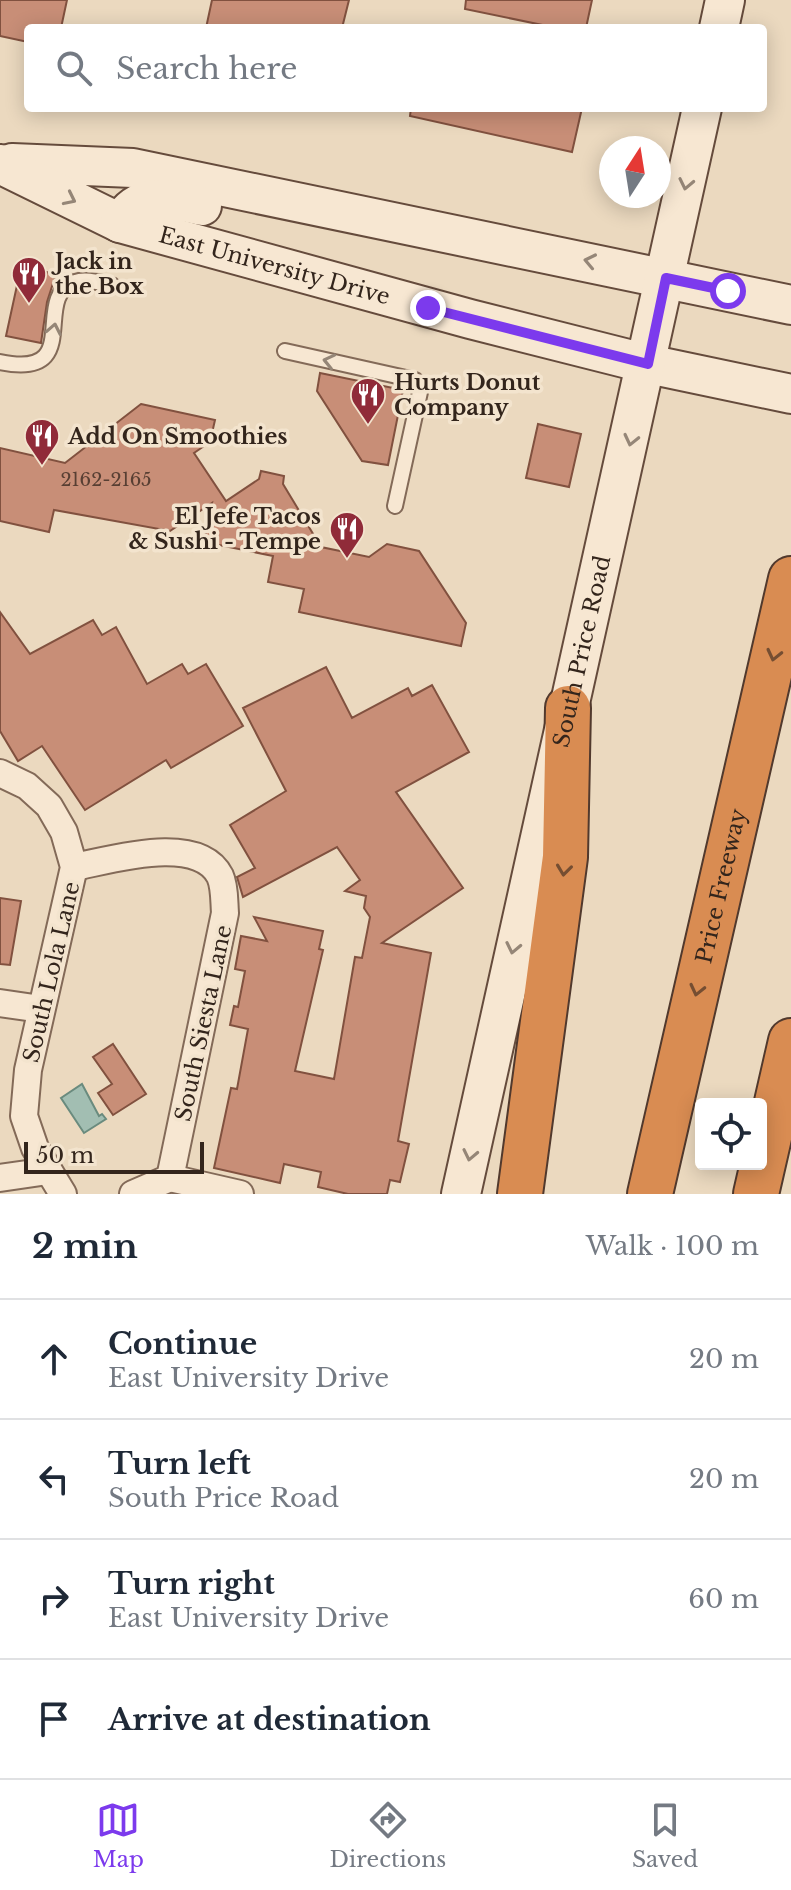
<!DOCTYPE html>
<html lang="en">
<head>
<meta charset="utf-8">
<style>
	:root { --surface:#fff; --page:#f6f6f7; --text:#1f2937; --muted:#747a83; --line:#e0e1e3; --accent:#7c3aed }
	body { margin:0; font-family:"Libre Baskerville",serif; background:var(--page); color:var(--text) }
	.controls { position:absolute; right:24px; bottom:24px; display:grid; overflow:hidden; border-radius:8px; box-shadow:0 4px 20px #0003 }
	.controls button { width:72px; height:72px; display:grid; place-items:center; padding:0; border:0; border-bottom:2px solid var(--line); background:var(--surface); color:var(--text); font:40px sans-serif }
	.compass { position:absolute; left:599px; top:136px; width:72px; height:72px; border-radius:50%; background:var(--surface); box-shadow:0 4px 20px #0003; rotate:12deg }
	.scale { position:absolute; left:24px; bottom:20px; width:180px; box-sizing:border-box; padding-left:8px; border:4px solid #33251c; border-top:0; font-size:22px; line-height:28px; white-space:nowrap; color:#33251c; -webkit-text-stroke:6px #f3e4ce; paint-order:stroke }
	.stop { position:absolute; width:24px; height:24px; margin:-18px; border:6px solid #7c3aed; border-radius:50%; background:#fff }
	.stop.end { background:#7c3aed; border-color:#fff; box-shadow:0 2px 8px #0008 }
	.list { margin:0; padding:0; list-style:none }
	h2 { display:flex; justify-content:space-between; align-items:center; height:104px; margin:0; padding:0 32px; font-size:34px }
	h2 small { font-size:26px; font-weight:400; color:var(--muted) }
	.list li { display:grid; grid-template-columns:52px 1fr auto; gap:24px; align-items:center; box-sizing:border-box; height:120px; padding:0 32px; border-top:2px solid var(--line) }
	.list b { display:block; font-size:30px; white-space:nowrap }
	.list p { margin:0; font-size:26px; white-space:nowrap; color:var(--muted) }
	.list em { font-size:26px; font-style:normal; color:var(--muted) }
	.icon { flex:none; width:44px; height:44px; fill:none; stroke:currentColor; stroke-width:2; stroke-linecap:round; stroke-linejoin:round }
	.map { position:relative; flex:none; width:791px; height:1194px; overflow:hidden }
	.search { position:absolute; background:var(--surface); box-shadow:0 4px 20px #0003; left:24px; right:24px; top:24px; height:88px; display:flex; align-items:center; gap:20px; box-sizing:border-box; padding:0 28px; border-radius:8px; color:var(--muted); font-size:30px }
	.sheet { height:584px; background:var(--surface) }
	nav { display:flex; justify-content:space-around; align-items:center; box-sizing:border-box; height:112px; border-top:2px solid var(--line); background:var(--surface); font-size:22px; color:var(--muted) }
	nav a { display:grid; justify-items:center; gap:4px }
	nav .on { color:var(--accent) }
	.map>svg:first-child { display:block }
</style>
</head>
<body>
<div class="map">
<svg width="791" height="1194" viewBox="0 0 791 1194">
	<rect width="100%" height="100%" fill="#ebd9bf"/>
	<!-- water -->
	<path fill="#a2beb2" stroke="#6a8b7e" stroke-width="2" d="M82,1084L99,1116L102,1114L106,1119L84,1133L61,1098Z"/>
	<!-- building -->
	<g fill="#c88e77" stroke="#81513f" stroke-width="2">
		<path d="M0,0H67L61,28H28V42L0,36Z"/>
		<path d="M212,0H349L342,28H206Z"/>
		<path d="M466,0H592L586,28H557L465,9Z"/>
		<path d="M411,108H582L572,152L410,116Z"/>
		<path d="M21,267L56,274L47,302L41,343L6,336Z"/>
		<path d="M320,373L403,390L388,465L362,461L317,391Z"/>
		<path d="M141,404L215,420L210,442L194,453L226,501L259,479L261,471L284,476L283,484L321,547L369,557L387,544L419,551L466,623L461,646L299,612L304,589L268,582L273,556L204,542L212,503L170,531L54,510L49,532L0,521V448L65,463Z"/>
		<path d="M538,424L581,434L569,487L526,478Z"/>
		<path d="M0,612L30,654L93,620L102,635L116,627L147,684L182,664L188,674L206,664L243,726L171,768L166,760L85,810L42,746L18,761L0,731Z"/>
		<path d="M326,667L352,718L408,688L412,696L432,685L469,752L396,792L463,888L382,943L431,953L398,1141L409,1144L400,1182L390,1180L387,1194H348L318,1187L321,1172L284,1164L280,1183L214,1168L231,1088L237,1089L248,1029L230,1025L234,1006L238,1007L245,971L235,969L241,936L267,941L254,917L323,931L319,949L323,950L295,1071L334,1079L355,957L362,958L370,917L364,908L366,896L345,891L360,880L337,847L243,897L237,877L255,868L230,825L286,791L243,708Z"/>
		<path d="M0,898L21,901L10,965L0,964Z"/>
		<path d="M113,1044L146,1094L113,1115L98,1093L112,1084L93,1057Z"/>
	</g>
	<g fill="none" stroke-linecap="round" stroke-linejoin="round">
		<defs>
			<g id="lane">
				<path d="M285,351L415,380L420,392L395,506"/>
				<path d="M0,362C86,380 30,297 75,282C86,278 101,283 112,285"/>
			</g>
			<g id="street">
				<path d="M0,773L27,786L49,806L64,832L74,867L28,1070L24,1116L35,1148L63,1194"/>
				<path d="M74,867C111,860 198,833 220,876C225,887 224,901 225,913L170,1178L133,1194"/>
				<path d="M0,1003L41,1009"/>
				<path d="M0,1178L48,1171"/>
				<path d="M170,1178L240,1194"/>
			</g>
			<g id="secondary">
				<path d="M719,28L725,0"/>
				<path d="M12,163L133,168L791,305"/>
				<path id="s1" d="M0,164L120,223L470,319L648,364L791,394"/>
				<path d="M120,223C140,189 168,199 202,206"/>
				<path id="s2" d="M461,1194L702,108"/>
			</g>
			<g id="highway">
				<path d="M520,1194L565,857L568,708"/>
				<path id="s3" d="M650,1194L791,579"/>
				<path d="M756,1194L791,1041"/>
			</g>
		</defs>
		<!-- lane casing -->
		<use href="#lane" stroke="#836a58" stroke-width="18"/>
		<!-- street casing -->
		<use href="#street" stroke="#836a58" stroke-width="30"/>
		<!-- secondary casing -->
		<use href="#secondary" stroke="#654b3c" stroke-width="42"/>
		<!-- highway casing -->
		<use href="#highway" stroke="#51392d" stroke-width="48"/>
		<!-- lane -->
		<use href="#lane" stroke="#f7e7d2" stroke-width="14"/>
		<!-- street -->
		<use href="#street" stroke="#f7e7d2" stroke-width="26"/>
		<!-- secondary -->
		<use href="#secondary" stroke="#f7e7d2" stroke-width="38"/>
		<!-- highway -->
		<use href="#highway" stroke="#d98c52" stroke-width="44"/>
	</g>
	<!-- one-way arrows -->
	<defs><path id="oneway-chevron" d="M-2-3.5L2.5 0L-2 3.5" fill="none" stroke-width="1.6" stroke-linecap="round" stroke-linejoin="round" transform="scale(2)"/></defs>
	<g stroke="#958677">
		<use href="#oneway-chevron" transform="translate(686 184) rotate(102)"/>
		<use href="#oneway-chevron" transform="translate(70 199) rotate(26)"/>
		<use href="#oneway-chevron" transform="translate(590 261) rotate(-168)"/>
		<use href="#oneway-chevron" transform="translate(54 329) rotate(-79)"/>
		<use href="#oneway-chevron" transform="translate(329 361) rotate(-167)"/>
		<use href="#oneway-chevron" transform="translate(631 440) rotate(103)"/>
		<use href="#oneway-chevron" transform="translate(513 948) rotate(102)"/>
		<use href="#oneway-chevron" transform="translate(470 1155) rotate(102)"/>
	</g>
	<g stroke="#754e32">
		<use href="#oneway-chevron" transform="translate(774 655) rotate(103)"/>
		<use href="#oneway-chevron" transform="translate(564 870) rotate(97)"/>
		<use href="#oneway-chevron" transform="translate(697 990) rotate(103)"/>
	</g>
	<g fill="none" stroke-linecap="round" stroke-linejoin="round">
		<!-- route -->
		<path stroke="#7c3aed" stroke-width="10" d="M428,308L648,364L666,278L728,291"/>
	</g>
	<!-- icons -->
	<defs>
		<symbol id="restaurant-pin" viewBox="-11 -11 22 30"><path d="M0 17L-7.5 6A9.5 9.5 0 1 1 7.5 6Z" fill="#902b39" stroke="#f3e4ce"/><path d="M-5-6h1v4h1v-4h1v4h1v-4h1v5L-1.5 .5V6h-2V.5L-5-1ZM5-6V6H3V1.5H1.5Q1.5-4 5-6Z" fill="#fff"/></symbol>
	</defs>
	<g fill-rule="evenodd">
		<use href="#restaurant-pin" x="9" y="254" width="40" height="54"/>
		<use href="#restaurant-pin" x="348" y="375" width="40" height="54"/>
		<use href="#restaurant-pin" x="22" y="416" width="40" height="54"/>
		<use href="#restaurant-pin" x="327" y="509" width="40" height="54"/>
	</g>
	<g text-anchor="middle" stroke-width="7" stroke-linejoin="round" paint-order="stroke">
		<!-- number labels -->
		<g font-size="18" fill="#583f33">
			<text x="106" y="486">2162-2165</text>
		</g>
		<!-- poi labels -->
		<g font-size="22" font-weight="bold" fill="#33251c" stroke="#f3e4ce" text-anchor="start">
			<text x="55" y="269">Jack in<tspan x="55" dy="25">the Box</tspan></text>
			<text x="394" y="390">Hurts Donut<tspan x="394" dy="25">Company</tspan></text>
			<text x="68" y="444">Add On Smoothies</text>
			<text x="321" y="524" text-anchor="end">El Jefe Tacos<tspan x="321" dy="25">&amp; Sushi - Tempe</tspan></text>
		</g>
		<!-- street labels -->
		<g font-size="22" fill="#33251c" stroke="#f3e4ce">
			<text dy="8" stroke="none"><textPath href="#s1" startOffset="294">East University Drive</textPath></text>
			<text dy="8" stroke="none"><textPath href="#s2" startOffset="556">South Price Road</textPath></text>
			<text dy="8" stroke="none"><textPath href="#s3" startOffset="316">Price Freeway</textPath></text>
			<text transform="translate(51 972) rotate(-77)" y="8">South Lola Lane</text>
			<text transform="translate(203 1023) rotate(-78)" y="8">South Siesta Lane</text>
		</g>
	</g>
</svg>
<div class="controls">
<button><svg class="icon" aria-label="locate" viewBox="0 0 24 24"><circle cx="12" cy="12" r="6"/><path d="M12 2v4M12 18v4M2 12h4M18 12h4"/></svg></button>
</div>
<svg class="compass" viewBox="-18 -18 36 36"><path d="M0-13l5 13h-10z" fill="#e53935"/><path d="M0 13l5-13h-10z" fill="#747a83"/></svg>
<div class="scale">50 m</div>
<div class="stop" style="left:728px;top:291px"></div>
<div class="stop end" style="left:428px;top:308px"></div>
<div class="search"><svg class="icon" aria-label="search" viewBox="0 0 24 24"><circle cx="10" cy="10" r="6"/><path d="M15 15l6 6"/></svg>Search here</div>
</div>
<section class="sheet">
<h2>2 min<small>Walk · 100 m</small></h2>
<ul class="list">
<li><svg class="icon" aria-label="ahead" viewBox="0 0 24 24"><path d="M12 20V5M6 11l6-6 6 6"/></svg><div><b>Continue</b><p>East University Drive</p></div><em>20 m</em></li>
<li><svg class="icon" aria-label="left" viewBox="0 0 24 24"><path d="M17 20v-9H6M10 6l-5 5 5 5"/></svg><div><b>Turn left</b><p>South Price Road</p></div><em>20 m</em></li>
<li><svg class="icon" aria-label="right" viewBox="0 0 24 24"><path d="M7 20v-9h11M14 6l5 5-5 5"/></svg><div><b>Turn right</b><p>East University Drive</p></div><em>60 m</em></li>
<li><svg class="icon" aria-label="arrive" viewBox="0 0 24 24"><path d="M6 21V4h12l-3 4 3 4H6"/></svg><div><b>Arrive at destination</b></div></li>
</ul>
</section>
<nav>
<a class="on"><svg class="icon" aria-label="map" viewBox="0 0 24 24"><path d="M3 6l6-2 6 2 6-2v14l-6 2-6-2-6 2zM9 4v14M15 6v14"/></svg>Map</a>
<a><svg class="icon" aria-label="directions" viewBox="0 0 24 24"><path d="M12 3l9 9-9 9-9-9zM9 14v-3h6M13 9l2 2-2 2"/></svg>Directions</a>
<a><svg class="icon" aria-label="saved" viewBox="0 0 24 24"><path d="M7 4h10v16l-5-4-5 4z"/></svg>Saved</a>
</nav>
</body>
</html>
